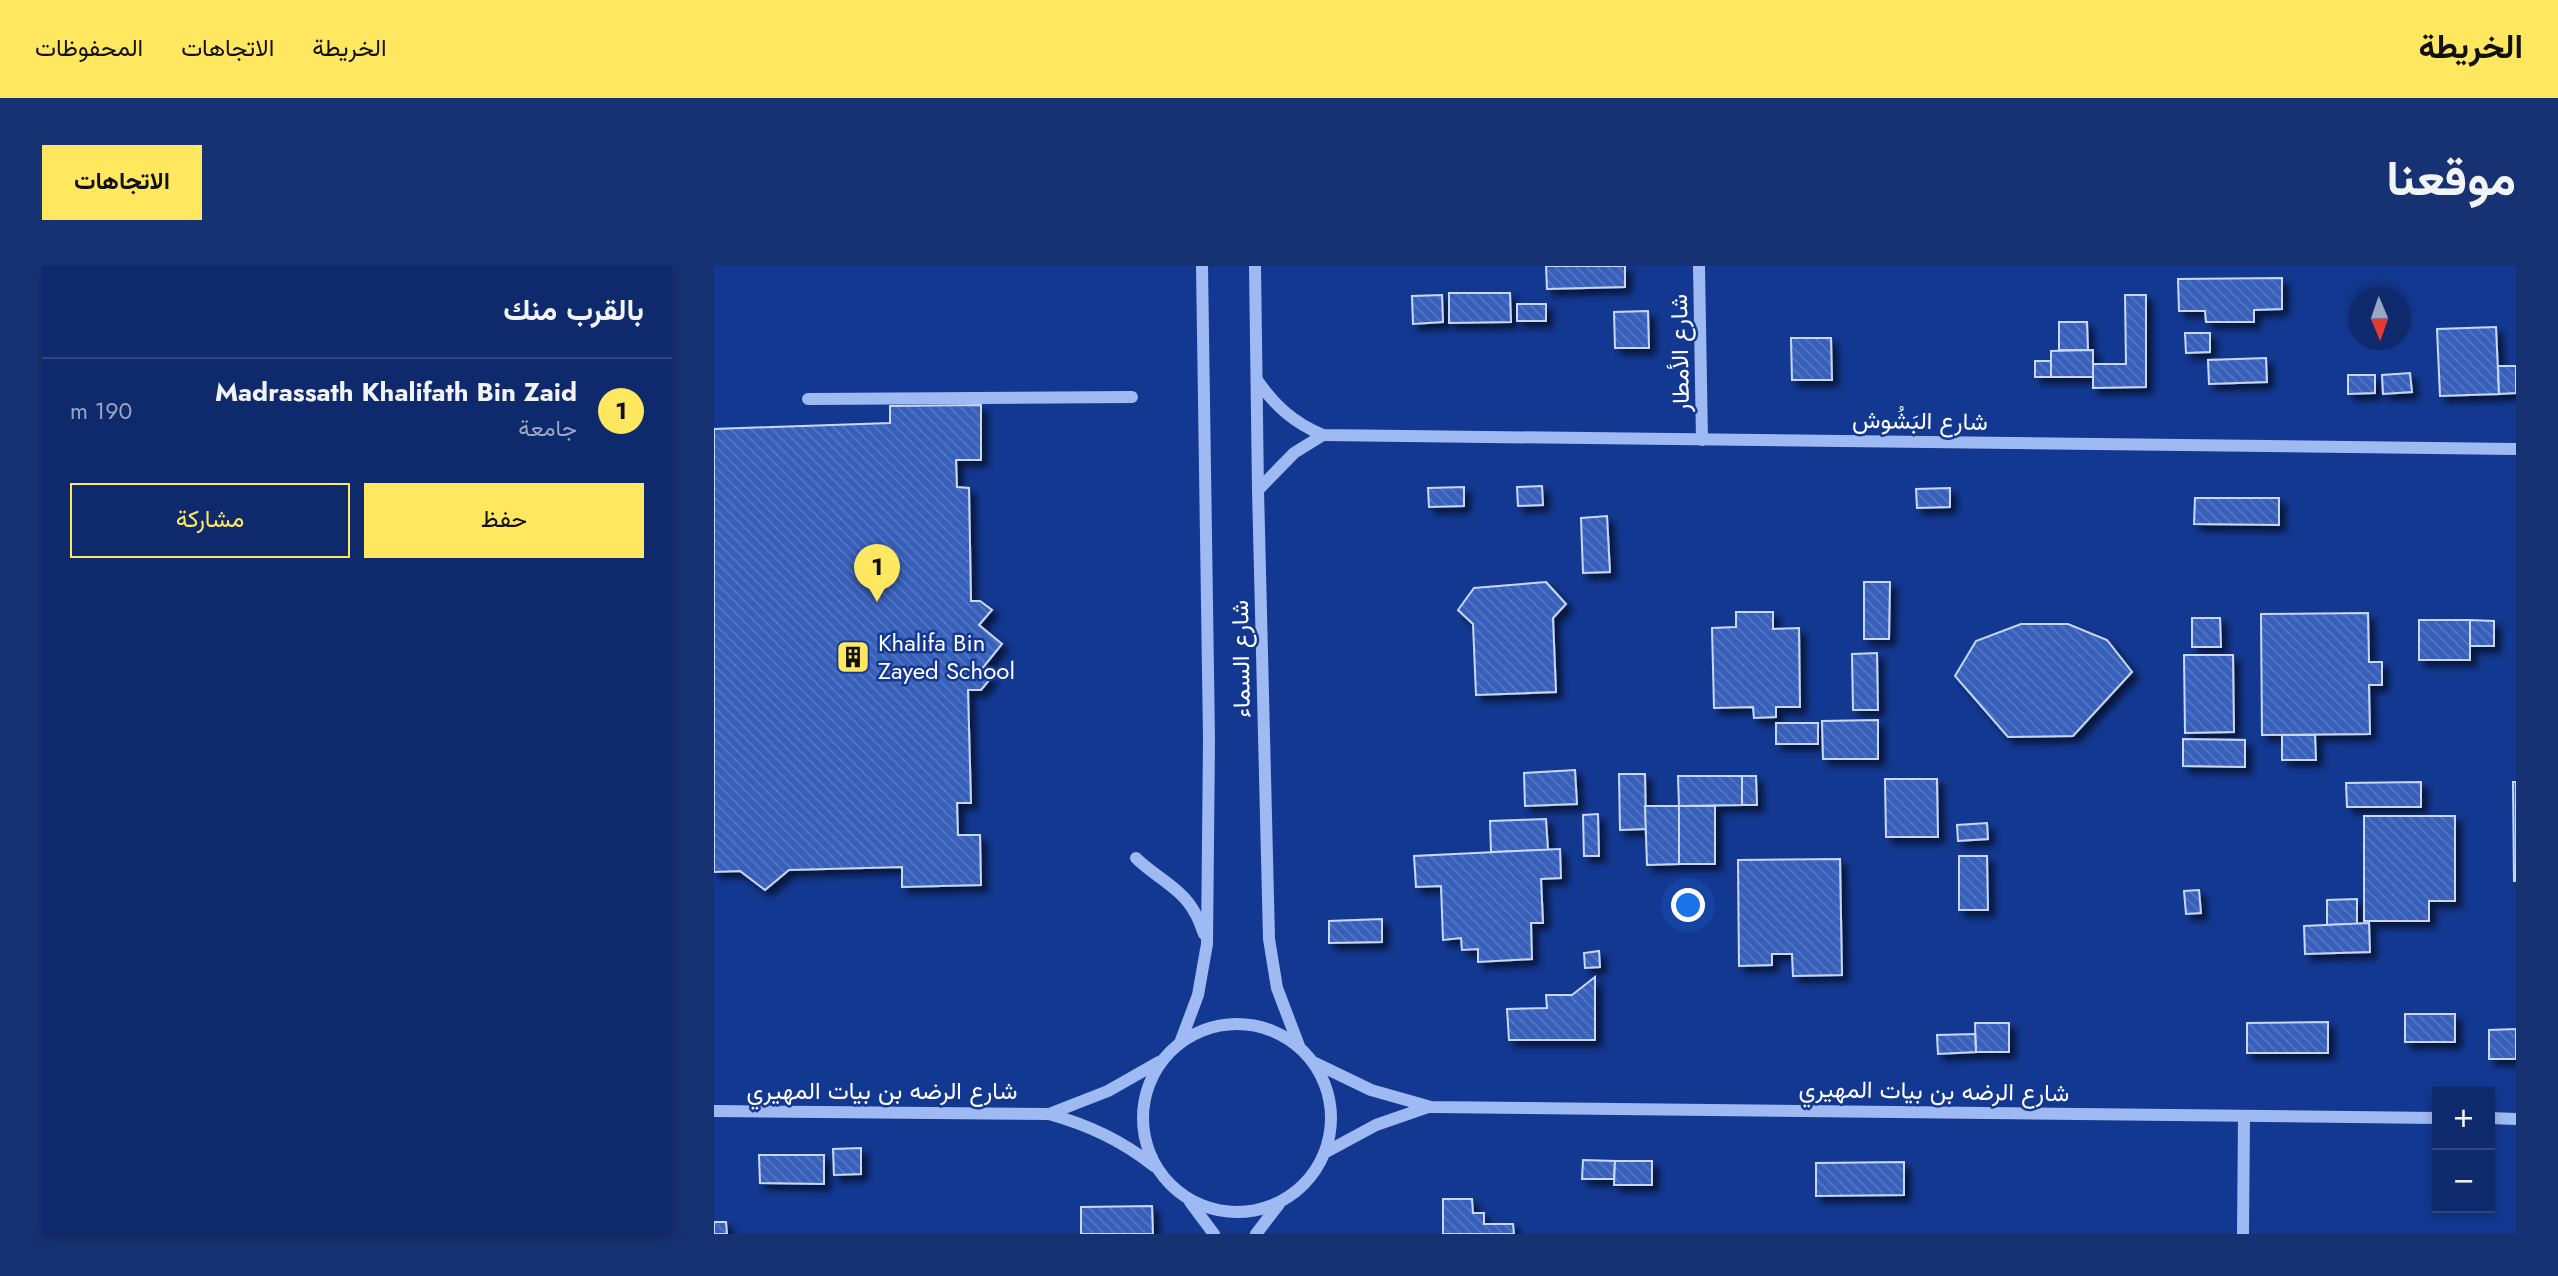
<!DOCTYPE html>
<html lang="ar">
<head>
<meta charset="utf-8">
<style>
	:root { --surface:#0e2a6d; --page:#173272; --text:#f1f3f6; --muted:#9ba7c2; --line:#2e4680; --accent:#ffe760 }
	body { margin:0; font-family:Jost,Vazirmatn,sans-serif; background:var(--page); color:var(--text); direction:rtl }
	.controls { position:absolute; right:21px; bottom:21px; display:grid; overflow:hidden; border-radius:0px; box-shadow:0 4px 10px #0003 }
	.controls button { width:63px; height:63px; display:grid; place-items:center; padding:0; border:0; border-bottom:2px solid var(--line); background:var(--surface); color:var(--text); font:35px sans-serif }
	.compass { position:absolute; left:1634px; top:21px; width:63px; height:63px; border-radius:50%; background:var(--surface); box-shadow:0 4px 10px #0003; rotate:178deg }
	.you { position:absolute; left:975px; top:640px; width:24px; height:24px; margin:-18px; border:5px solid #fff; border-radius:50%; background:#1a73e8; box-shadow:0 0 0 10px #1a73e833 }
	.badge { display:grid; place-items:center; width:46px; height:46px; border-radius:50%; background:var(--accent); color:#111; font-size:23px; font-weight:700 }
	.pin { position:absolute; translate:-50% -58px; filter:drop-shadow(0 2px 4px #0008) }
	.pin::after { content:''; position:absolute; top:37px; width:24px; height:21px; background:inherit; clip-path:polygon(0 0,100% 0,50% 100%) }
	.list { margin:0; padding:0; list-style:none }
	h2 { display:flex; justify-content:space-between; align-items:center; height:91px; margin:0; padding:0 28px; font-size:30px }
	h2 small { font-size:23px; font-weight:400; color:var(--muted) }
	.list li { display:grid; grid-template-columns:46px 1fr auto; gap:21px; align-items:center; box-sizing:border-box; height:105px; padding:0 28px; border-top:2px solid var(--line) }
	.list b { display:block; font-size:26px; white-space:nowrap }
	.list p { margin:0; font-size:23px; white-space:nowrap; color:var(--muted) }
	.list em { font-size:23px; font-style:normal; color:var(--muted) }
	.actions { display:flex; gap:14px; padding:21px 28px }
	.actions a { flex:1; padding:16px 0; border:2px solid var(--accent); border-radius:0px; text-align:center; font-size:24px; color:var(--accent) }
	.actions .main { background:var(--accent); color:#111 }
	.map { position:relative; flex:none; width:1802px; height:968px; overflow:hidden; direction:ltr; border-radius:0px }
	header { display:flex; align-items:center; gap:42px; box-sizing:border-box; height:98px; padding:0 35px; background:var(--accent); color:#111 }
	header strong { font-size:33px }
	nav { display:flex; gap:38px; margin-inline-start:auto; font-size:24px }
	.intro { display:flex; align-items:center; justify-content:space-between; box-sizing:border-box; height:168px; padding:0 42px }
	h1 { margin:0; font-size:49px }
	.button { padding:18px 32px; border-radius:0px; background:var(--accent); color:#111; font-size:24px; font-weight:700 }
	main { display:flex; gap:42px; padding:0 42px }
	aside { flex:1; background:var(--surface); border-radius:0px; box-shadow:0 4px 10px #0003 }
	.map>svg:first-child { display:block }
</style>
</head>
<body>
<header>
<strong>الخريطة</strong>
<nav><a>الخريطة</a><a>الاتجاهات</a><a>المحفوظات</a></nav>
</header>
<div class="intro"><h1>موقعنا</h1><a class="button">الاتجاهات</a></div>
<main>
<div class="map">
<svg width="1802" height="968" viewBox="0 0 1802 968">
	<defs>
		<pattern id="building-back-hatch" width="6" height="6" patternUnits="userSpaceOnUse" patternTransform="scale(1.75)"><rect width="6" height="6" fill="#375fb9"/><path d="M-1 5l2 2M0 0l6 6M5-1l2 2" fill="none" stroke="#5577c4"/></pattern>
		<filter id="shadow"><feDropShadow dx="6" dy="6" stdDeviation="3.5" flood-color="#0009"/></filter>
	</defs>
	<rect width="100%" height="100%" fill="#133891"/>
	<!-- building -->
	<g fill="url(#building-back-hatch)" stroke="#c7d7fd" stroke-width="2" filter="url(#shadow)">
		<path d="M832,0H911V21L833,23Z"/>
		<path d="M1568,12V43L1540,44V56H1492L1491,45H1465L1464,13Z"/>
		<path d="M735,27H796L797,56L735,57Z"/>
		<path d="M728,29L729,56L699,58L698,30Z"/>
		<path d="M1411,29H1432V121L1379,122V98H1412Z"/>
		<rect x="803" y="38" width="29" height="17"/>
		<path d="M934,45L935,82H901L900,46Z"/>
		<path d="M1345,56H1373L1374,84H1345Z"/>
		<path d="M1782,61L1785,128L1726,130L1723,63Z"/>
		<path d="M1471,67H1496V86L1472,87Z"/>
		<path d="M1077,72H1117L1118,114H1078Z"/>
		<path d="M1379,84V111H1337V85Z"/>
		<path d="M1552,92L1553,116L1495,118L1494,94Z"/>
		<rect x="1321" y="95" width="16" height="16"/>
		<path d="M1784,100H1802V127L1785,128Z"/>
		<path d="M1696,107L1698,126L1669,128L1668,109Z"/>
		<path d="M1634,109H1661V127L1634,128Z"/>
		<path d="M267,139V194H242L243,221L255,222L257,335H266L278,344L265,359L288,378L267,404L277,412L267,424H254L257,537H243L244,569H266L267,619L188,621V601L75,604L51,624L26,605L0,606V163L176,157V140Z"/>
		<path d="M828,220L829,239L804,240L803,221Z"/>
		<path d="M750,221V240L715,241L714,222Z"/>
		<path d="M1236,222V241L1203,242L1202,223Z"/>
		<path d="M1481,232H1565V259L1480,258Z"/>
		<path d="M893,250L896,306L869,307L867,252Z"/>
		<path d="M832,316L852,338L839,352L842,426L762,429L759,358L744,344L760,322Z"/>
		<path d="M1150,316H1176L1175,373H1150Z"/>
		<path d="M1022,346H1059V363L1085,362L1086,441H1062V451L1040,452L1039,441L1000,442L998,362L1022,361Z"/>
		<path d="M1654,347L1655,396H1668V419H1655L1656,468L1548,469L1547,348Z"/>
		<path d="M1478,352H1506L1507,381H1478Z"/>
		<rect x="1705" y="354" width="51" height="40"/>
		<path d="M1756,354L1780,355V380H1756Z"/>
		<path d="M1307,358H1354L1393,374L1418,406L1359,470L1294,471L1241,410L1262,375Z"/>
		<path d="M1163,387L1164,444H1139L1138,388Z"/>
		<path d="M1470,389H1519L1520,466L1471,467Z"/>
		<path d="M1164,454V493H1109L1108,455Z"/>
		<rect x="1062" y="457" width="42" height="21"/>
		<path d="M1568,469H1601L1602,494H1568Z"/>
		<path d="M1469,473L1531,474V501L1469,500Z"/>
		<path d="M861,504L863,538L811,540L810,507Z"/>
		<path d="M905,508H931L932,563L906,564Z"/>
		<path d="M964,510H1028V539L965,540Z"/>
		<path d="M1028,510H1042L1043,539H1028Z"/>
		<path d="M1171,513H1223L1224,571H1172Z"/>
		<path d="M1707,516V541H1633L1632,517Z"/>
		<path d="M1799,516H1802V615H1800Z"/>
		<path d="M931,540H965V598L933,599Z"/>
		<rect x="965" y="540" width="36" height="58"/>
		<path d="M884,548L885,590H870L869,549Z"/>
		<path d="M1650,550H1741V635H1715V655H1650Z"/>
		<path d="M832,553L834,584L777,586L776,555Z"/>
		<path d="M1273,557L1274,573L1244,575L1243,559Z"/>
		<path d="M846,583L847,612L827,613L829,657H817L818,693L764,696V683L748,684L747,672L729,674L727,620L702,621L700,590Z"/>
		<path d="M1245,590H1273L1274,644H1245Z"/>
		<path d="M1126,593L1128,709L1079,710L1078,688H1058V699L1025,700L1024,594Z"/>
		<path d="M1485,624L1487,647L1472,648L1470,625Z"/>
		<path d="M1643,633V658L1613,659V634Z"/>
		<path d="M668,653V676L615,677V655Z"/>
		<path d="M1655,657L1656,686L1591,688L1590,660Z"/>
		<path d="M885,685L886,701L871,702L870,687Z"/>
		<path d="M881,711V774H795L793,743L833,742L832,729H858Z"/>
		<rect x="1691" y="748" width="50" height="28"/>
		<path d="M1614,756V787H1533V757Z"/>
		<path d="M1261,757H1295V786H1262Z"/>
		<path d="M1802,763V793H1775V764Z"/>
		<path d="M1261,768L1262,786L1224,788L1223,769Z"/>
		<path d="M147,882V908L120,909L119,883Z"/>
		<path d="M45,889H110V918L46,917Z"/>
		<path d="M869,894L901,895L900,913H868Z"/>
		<path d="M901,895H938V919H900Z"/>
		<path d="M1190,896V929L1102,930V897Z"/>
		<path d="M729,933H758L759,947H770V958H799L800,968H729Z"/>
		<path d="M438,940L439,968H367V941Z"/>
		<path d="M0,956H12L13,968H0Z"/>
	</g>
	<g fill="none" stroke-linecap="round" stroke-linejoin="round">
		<!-- minor -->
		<g stroke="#9fb9f2" stroke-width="12">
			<path d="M541,0L544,224L555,673L563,722L585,780"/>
			<path d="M985,0L988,174"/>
			<path d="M543,114C561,140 580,157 609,169L1802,183"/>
			<path d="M94,133L418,131"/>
			<path d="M544,224L580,187L609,169"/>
			<path d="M422,592C441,611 468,622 481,647C485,653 487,661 490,668"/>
			<circle cx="523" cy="852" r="94"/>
			<path d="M466,777L484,729L493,678L495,473L488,0"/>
			<path d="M601,797L657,824L717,841L1723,852"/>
			<path d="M0,845L335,848C374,859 407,874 440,900"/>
			<path d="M335,848L394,825L445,796"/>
			<path d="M1776,852L1802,853"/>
			<path d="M612,886L662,859L714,841"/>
			<path d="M476,936L500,968"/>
			<path d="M542,968L565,938"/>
			<path d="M1529,968L1530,850"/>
		</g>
	</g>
	<!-- icons -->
	<defs>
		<symbol id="building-square" viewBox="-11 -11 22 22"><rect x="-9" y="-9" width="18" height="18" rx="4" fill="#ffe760" stroke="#133891"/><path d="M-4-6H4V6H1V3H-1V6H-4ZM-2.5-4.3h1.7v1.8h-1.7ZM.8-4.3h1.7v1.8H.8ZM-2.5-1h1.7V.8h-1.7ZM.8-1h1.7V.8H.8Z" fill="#111"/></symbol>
	</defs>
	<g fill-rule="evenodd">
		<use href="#building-square" x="120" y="372" width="38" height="38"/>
	</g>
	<g text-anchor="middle" stroke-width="5" stroke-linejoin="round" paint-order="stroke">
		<!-- street labels -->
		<g font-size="24" fill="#fff" stroke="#133891">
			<text transform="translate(966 87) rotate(-91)" y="8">شارع الأمطار</text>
			<text transform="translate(1206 155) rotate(1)" y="8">شارع البَشُوش</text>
			<text transform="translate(527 393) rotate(-91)" y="8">شارع السماء</text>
			<text x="168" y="833">شارع الرضه بن بيات المهيري</text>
			<text transform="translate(1220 825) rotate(1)" y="8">شارع الرضه بن بيات المهيري</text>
		</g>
		<!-- poi labels -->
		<g font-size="24" fill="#fff" stroke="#133891" text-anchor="start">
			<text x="164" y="385">Khalifa Bin<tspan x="164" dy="28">Zayed School</tspan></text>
		</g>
	</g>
</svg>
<div class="controls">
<button>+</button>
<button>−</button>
</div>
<svg class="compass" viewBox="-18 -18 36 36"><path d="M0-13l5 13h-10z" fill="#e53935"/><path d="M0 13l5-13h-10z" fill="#9ba7c2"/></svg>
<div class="you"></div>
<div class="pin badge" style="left:163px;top:336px">1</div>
</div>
<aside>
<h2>بالقرب منك<small></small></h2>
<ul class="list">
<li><span class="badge">1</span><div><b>Madrassath Khalifath Bin Zaid</b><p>جامعة</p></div><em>190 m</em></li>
</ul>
<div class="actions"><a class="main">حفظ</a><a>مشاركة</a></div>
</aside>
</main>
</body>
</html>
